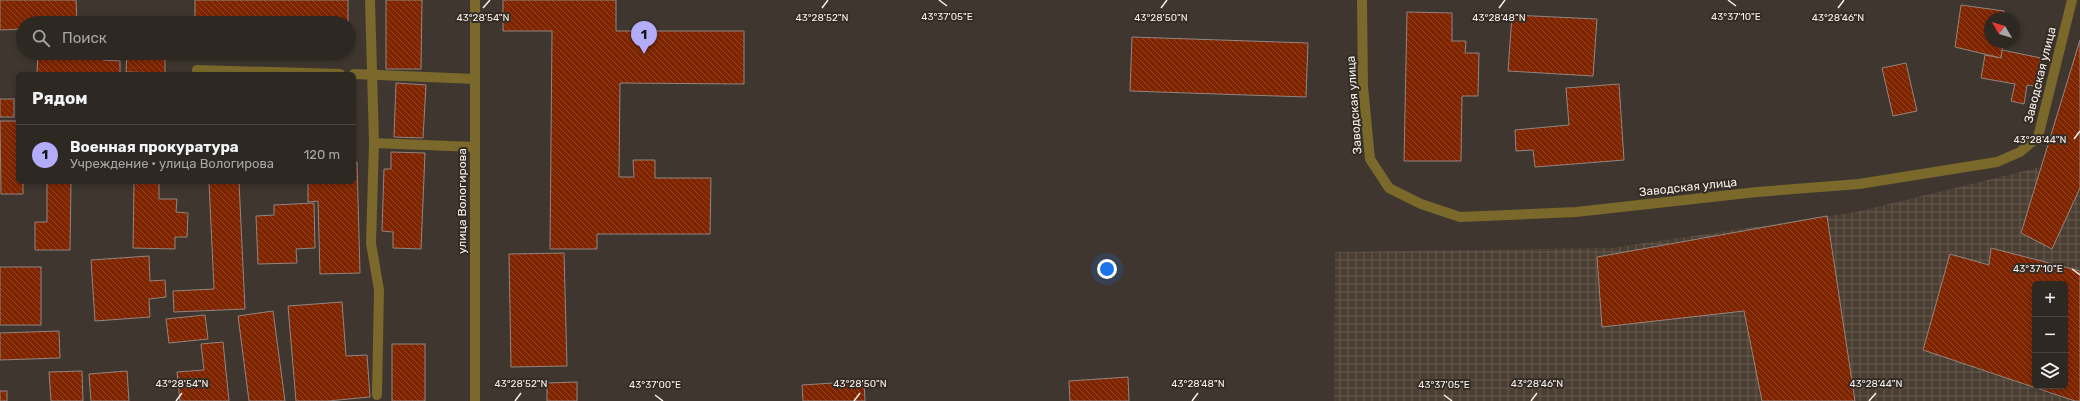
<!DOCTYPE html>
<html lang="ru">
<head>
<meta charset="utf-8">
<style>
	:root { --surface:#2e2823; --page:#3a3430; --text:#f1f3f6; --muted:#a7a6a6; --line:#494441; --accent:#b3acf9 }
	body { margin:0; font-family:Rubik,sans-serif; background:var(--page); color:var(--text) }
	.controls { position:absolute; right:12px; bottom:12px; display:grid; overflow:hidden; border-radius:6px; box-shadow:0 2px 6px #0003 }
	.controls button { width:36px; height:36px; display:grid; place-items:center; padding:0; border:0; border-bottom:1px solid var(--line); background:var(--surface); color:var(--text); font:20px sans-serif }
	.compass { position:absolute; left:1984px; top:12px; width:36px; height:36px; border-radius:50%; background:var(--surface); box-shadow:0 2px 6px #0003; rotate:308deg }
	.you { position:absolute; left:1107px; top:269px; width:14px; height:14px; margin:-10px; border:3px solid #fff; border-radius:50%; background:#1a73e8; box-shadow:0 0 0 6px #1a73e833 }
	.badge { display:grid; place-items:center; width:26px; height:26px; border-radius:50%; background:var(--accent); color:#111; font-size:13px; font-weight:700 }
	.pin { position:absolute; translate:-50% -33px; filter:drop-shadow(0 1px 2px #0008) }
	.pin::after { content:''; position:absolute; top:21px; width:14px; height:12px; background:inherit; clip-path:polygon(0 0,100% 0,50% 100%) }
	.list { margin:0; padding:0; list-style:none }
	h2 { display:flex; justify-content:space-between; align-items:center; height:52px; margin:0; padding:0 16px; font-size:17px }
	h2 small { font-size:13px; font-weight:400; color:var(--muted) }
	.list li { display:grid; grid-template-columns:26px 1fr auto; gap:12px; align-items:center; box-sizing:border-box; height:60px; padding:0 16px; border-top:1px solid var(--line) }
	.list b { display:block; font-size:15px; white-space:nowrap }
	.list p { margin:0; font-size:13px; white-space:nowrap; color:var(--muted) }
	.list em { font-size:13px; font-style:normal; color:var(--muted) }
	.icon { flex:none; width:22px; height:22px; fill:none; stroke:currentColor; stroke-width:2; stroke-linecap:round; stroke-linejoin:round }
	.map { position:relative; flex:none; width:2080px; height:401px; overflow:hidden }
	.search { position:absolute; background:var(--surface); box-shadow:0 2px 6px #0003; left:16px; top:16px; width:340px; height:44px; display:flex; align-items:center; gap:10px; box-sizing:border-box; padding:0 14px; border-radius:22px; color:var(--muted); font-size:15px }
	.panel { position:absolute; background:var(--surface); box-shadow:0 2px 6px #0003; left:16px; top:72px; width:340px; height:112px; border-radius:6px }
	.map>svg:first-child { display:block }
</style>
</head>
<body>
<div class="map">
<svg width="2080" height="401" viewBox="0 0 2080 401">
	<defs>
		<pattern id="industrial-grid" width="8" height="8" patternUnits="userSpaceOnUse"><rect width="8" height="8" fill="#4b3e32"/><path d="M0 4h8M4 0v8" fill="none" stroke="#665a50"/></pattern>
		<pattern id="building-back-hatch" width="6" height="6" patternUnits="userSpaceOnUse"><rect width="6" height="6" fill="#7e2500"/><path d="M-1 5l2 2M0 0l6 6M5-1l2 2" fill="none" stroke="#914525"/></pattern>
	</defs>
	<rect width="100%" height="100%" fill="#3e362f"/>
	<!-- industrial -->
	<path fill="url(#industrial-grid)" fill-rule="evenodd" d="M2080,37V401H1334L1335,252L1611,248L1856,212L2045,166ZM2035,284H2065V386H2035Z"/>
	<!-- building -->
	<g fill="url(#building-back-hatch)" stroke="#928581" fill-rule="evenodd">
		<path d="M0,0H76L77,23H23V29L0,30Z"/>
		<rect x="195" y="0" width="153" height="23"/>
		<path d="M386,0H422L421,69H386Z"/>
		<path d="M503,0H616V31H744V84L620,83L619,177H634L633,160H655V178H711L710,234H597V249H550L552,31H503Z"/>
		<path d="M1961,5L2004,11V18H1990V42H2003L2001,58L1955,47Z"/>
		<path d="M1407,12L1452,13V41H1466L1465,53H1479L1478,96H1462L1461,161H1404Z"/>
		<path d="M1512,15L1597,19L1593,76L1508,71Z"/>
		<path d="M128,18L166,19V23H128Z"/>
		<path d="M1132,37L1308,43L1306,97L1130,91Z"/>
		<path d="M2080,40V188L2052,249L2021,233Z"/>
		<path d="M2002,50L2041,58L2035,86L2027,85L2024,104L2011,101L2015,84L1981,78L1985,55L2001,58Z"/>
		<path d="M38,53H103V60L120,61V74L37,73Z"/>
		<path d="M127,53H165V73L126,72Z"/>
		<path d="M1906,63L1917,111L1893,116L1882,68Z"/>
		<path d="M396,83L426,85L423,138L394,137Z"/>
		<path d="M1619,84L1624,160L1535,167L1533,150L1516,151L1515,130L1569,125L1566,88Z"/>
		<rect x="0" y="99" width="14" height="18"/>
		<path d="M0,121H18V182H23V194H1Z"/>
		<path d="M391,152L425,153L421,249L393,248V232L382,231L384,169H391Z"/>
		<path d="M354,162H357L360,273L320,274L318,201L308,202V182H354Z"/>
		<path d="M47,182H71L70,250H35V222H47Z"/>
		<path d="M134,182H159V199H177L176,212L188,213L187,237H175V249L133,248Z"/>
		<path d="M209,182H239L245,309L174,312L173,291L214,289Z"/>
		<path d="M314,203L315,248L296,249L297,263L258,264L256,216L274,215V205Z"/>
		<path d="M1827,216L1855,401H1762L1744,311L1602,327L1597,257Z"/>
		<path d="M1991,248L2080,271V401H2075L1923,350L1950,254L1989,265ZM2035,284H2065V386H2035Z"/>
		<path d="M564,253L567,366L511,367L509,254Z"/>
		<path d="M149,256L150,281L165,280L166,297L149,299L150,317L95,321L91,260Z"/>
		<rect x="0" y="267" width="41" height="58"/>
		<path d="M342,302L346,356L367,355L370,397L328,401H296L288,306Z"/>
		<path d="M273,311L285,401H249L238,316Z"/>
		<path d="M205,315L208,339L169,343L166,319Z"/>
		<path d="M59,331L60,358L0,360V333Z"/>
		<path d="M223,342L229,401H180L177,372L204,370L201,344Z"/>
		<rect x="392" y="344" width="33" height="57"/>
		<path d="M82,371L83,401H51L49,372Z"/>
		<path d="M127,371L129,401H91L89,374Z"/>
		<path d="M1128,377L1129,401H1070L1069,381Z"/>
		<path d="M864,381L865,401H803L802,385Z"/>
		<path d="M577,382V401H547V383Z"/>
		<rect x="0" y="391" width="7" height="10"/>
	</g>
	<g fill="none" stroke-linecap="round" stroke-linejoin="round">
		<!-- lane -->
		<g stroke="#7a692a" stroke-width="10">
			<path d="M370,0L374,143L371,243L379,290L377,395"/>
			<path d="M197,70L340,74"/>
			<path d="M354,74L475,79"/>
			<path d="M374,143L475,147"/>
		</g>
		<!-- street -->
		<g stroke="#7a692a" stroke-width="10">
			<path d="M475,0V401"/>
			<path d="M1362,0L1363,86L1370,159L1389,188L1421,204L1460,217L1576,212L1757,192L1859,184L1997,162L2020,152L2038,137L2072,0"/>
		</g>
	</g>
	<!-- ticks -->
	<path fill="none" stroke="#f6f1ec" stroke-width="1.5" d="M939,0L947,6M1728,0L1736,6M483,8L490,0M822,8L828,0M1161,8L1167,0M1499,8L1505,0M1838,8L1844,0M2074,139L2080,131M2072,269L2080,275M655,395L663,401M1444,395L1452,401M176,401L182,393M515,401L521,393M854,401L860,393M1192,401L1198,393M1531,401L1537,393M1869,401L1876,393"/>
	<g text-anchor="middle" stroke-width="4" stroke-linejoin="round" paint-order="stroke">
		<!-- street labels -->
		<g font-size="12" fill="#f6f1ec" stroke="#342c25">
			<text transform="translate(2040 75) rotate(-76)" y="4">Заводская улица</text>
			<text transform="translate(1354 105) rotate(-94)" y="4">Заводская улица</text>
			<text transform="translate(1688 187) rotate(-6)" y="4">Заводская улица</text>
			<text transform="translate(462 201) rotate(-90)" y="4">улица Вологирова</text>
		</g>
	</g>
	<g font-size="10" text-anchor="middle" fill="#f6f1ec" stroke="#342c25" stroke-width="4" stroke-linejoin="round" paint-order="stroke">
		<text x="947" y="20">43°37'05"E</text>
		<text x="1736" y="20">43°37'10"E</text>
		<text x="483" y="21">43°28'54"N</text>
		<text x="822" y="21">43°28'52"N</text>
		<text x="1161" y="21">43°28'50"N</text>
		<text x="1838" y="21">43°28'46"N</text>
		<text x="1499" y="21">43°28'48"N</text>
		<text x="2040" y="143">43°28'44"N</text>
		<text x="2038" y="272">43°37'10"E</text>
		<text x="182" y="387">43°28'54"N</text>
		<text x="521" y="387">43°28'52"N</text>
		<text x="860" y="387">43°28'50"N</text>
		<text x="1198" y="387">43°28'48"N</text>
		<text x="1537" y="387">43°28'46"N</text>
		<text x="1876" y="387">43°28'44"N</text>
		<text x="655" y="388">43°37'00"E</text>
		<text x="1444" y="388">43°37'05"E</text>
	</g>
</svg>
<div class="controls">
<button>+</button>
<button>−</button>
<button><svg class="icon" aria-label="layers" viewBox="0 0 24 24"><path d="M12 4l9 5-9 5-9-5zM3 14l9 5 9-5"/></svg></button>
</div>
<svg class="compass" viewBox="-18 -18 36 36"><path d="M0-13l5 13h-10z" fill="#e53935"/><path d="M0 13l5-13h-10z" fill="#a7a6a6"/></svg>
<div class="you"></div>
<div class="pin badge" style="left:644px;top:54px">1</div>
<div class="search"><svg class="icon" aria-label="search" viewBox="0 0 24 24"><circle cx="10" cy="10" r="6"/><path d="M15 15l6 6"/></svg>Поиск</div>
<section class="panel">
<h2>Рядом<small></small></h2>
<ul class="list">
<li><span class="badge">1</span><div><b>Военная прокуратура</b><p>Учреждение · улица Вологирова</p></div><em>120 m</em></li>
</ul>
</section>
</div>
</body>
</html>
